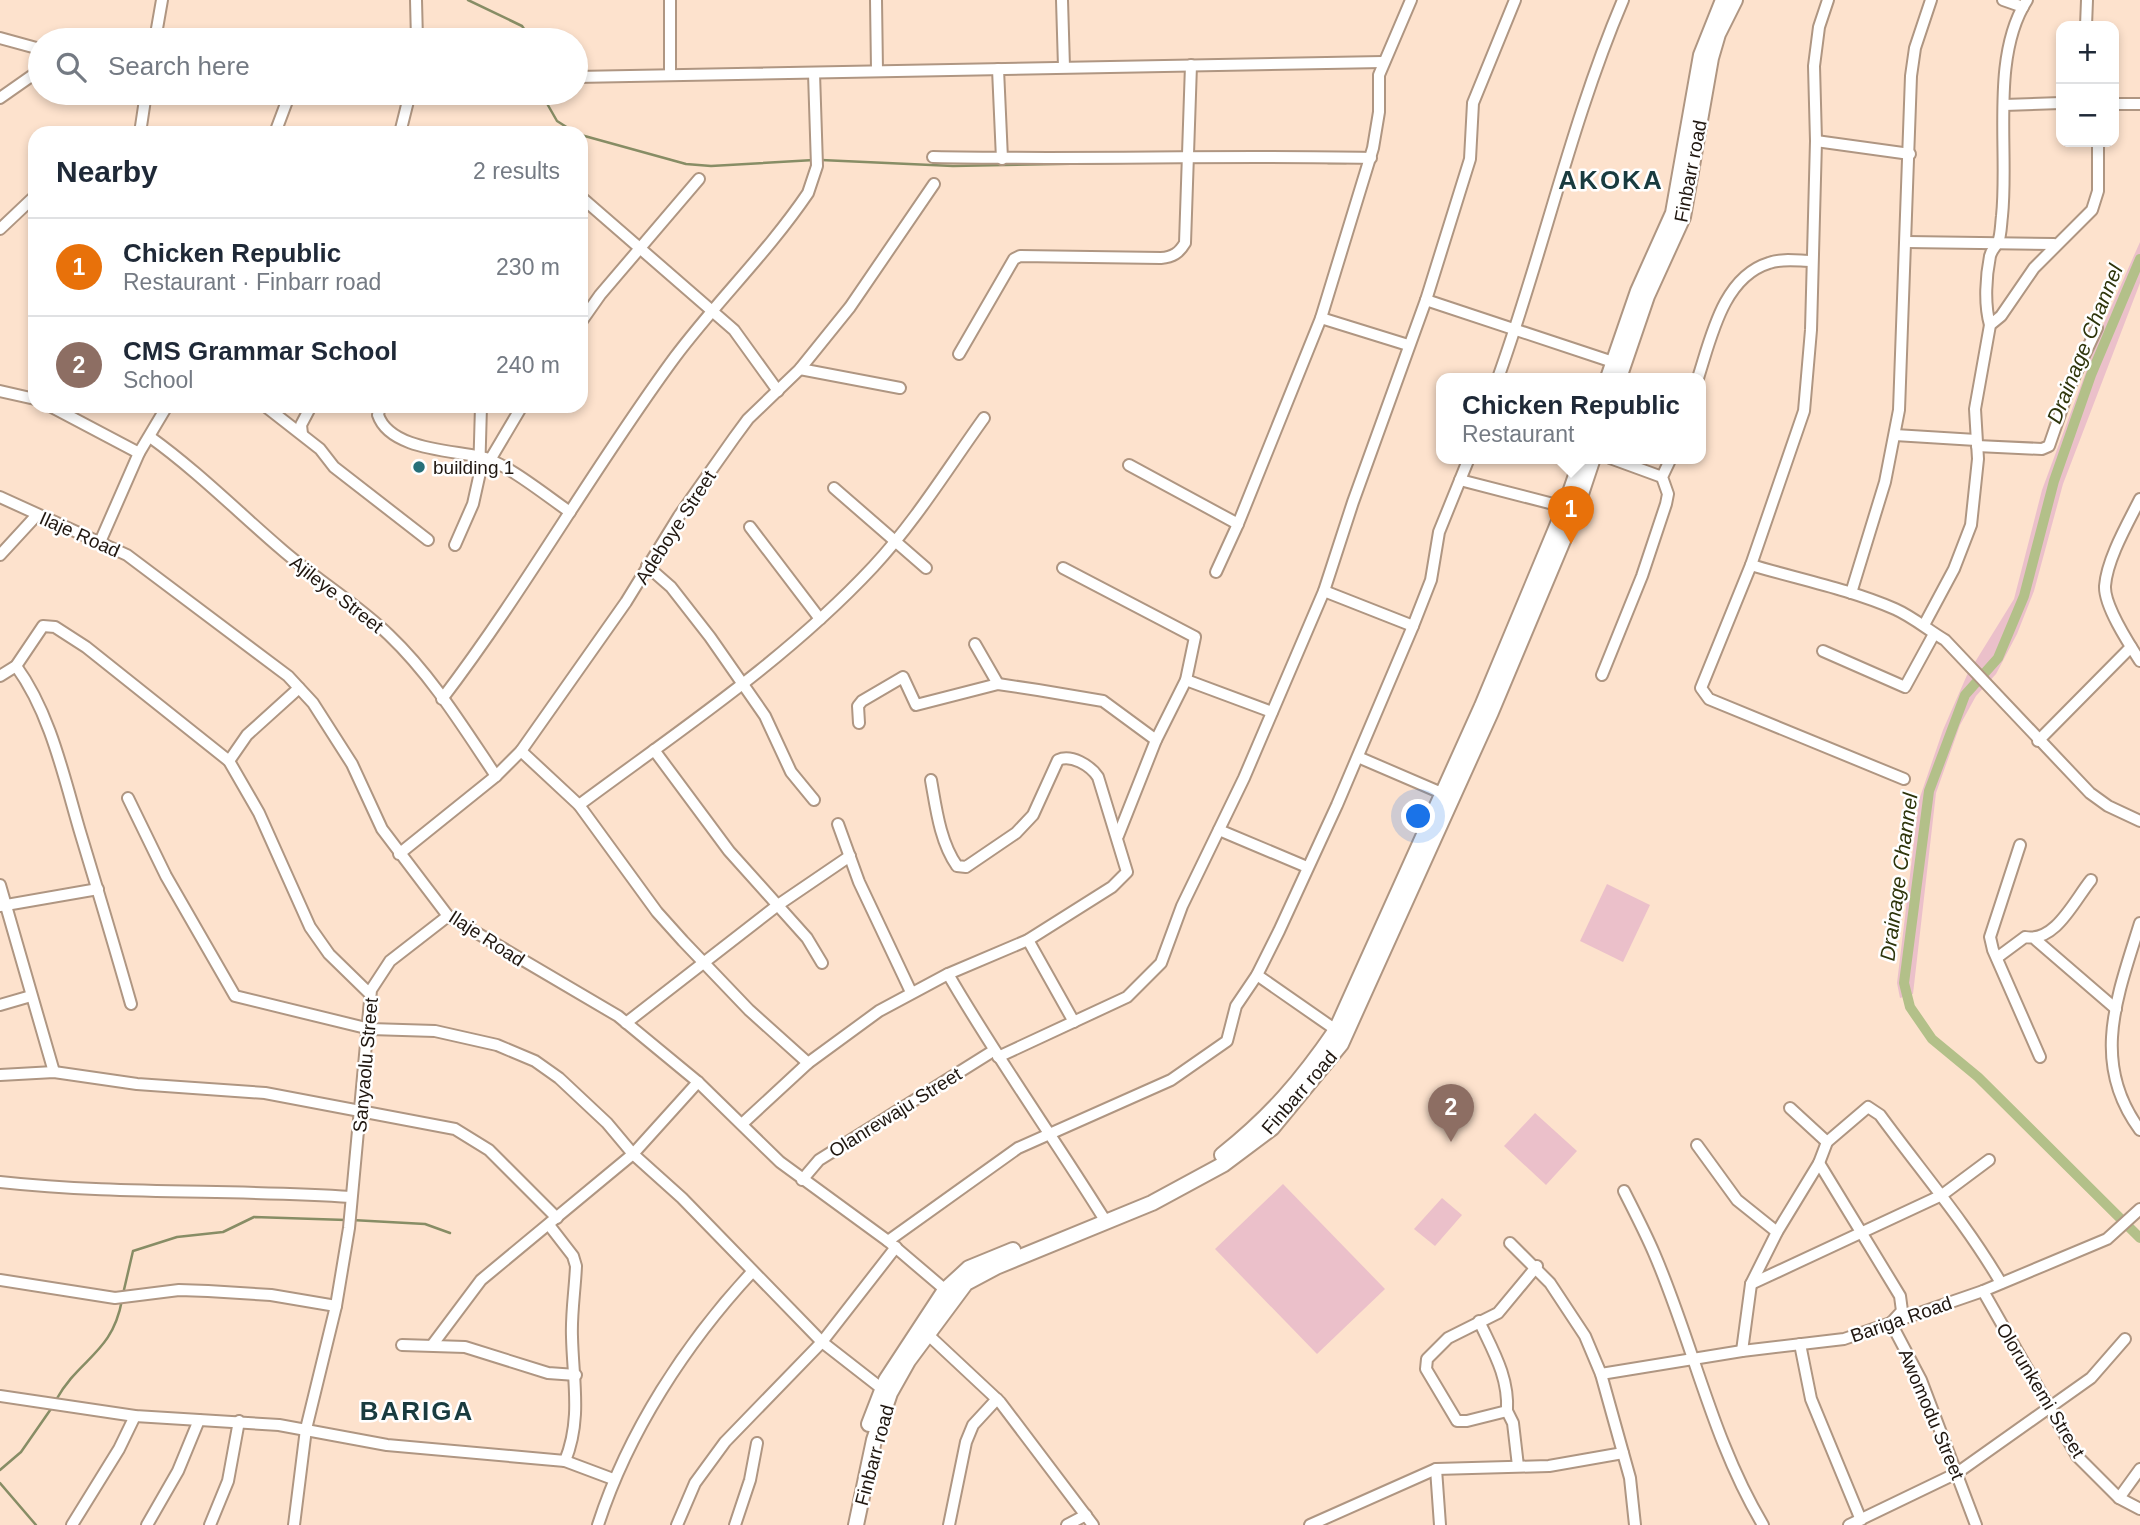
<!DOCTYPE html>
<html lang="en">
<head>
<meta charset="utf-8">
<style>
	:root { --surface:#fff; --page:#f2f2f3; --text:#1f2937; --muted:#747a83; --line:#e0e1e3; --accent:#277079 }
	body { margin:0; font-family:Arial,sans-serif; background:var(--page); color:var(--text) }
	.controls { position:absolute; right:21px; top:21px; display:grid; overflow:hidden; border-radius:14px; box-shadow:0 4px 10px #0003 }
	.controls button { width:63px; height:63px; display:grid; place-items:center; padding:0; border:0; border-bottom:2px solid var(--line); background:var(--surface); color:var(--text); font:35px sans-serif }
	.you { position:absolute; left:1419px; top:817px; width:24px; height:24px; margin:-18px; border:5px solid #fff; border-radius:50%; background:#1a73e8; box-shadow:0 0 0 10px #1a73e833 }
	.badge { display:grid; place-items:center; width:46px; height:46px; border-radius:50%; background:var(--accent); color:#fff; font-size:23px; font-weight:700 }
	.pin { position:absolute; translate:-50% -58px; filter:drop-shadow(0 2px 4px #0008) }
	.pin::after { content:''; position:absolute; top:37px; width:24px; height:21px; background:inherit; clip-path:polygon(0 0,100% 0,50% 100%) }
	.popup { position:absolute; left:1436px; top:373px; width:270px; height:91px; box-sizing:border-box; display:grid; place-content:center; border-radius:14px; background:var(--surface); filter:drop-shadow(0 2px 5px #0005); font-size:23px; white-space:nowrap; color:var(--muted) }
	.popup b { font-size:26px; color:var(--text) }
	.popup::after { content:''; position:absolute; left:50%; top:100%; margin-left:-14px; border:14px solid transparent; border-top-color:var(--surface) }
	.list { margin:0; padding:0; list-style:none }
	h2 { display:flex; justify-content:space-between; align-items:center; height:91px; margin:0; padding:0 28px; font-size:30px }
	h2 small { font-size:23px; font-weight:400; color:var(--muted) }
	.list li { display:grid; grid-template-columns:46px 1fr auto; gap:21px; align-items:center; box-sizing:border-box; height:98px; padding:0 28px; border-top:2px solid var(--line) }
	.list b { display:block; font-size:26px; white-space:nowrap }
	.list p { margin:0; font-size:23px; white-space:nowrap; color:var(--muted) }
	.list em { font-size:23px; font-style:normal; color:var(--muted) }
	.icon { flex:none; width:38px; height:38px; fill:none; stroke:currentColor; stroke-width:2; stroke-linecap:round; stroke-linejoin:round }
	.map { position:relative; flex:none; width:2140px; height:1525px; overflow:hidden }
	.search { position:absolute; background:var(--surface); box-shadow:0 4px 10px #0003; left:28px; top:28px; width:560px; height:77px; display:flex; align-items:center; gap:18px; box-sizing:border-box; padding:0 24px; border-radius:38px; color:var(--muted); font-size:26px }
	.panel { position:absolute; background:var(--surface); box-shadow:0 4px 10px #0003; left:28px; top:126px; width:560px; height:287px; border-radius:21px }
	.map>svg:first-child { display:block }
</style>
</head>
<body>
<div class="map">
<svg width="2140" height="1525" viewBox="0 0 2140 1525">
	<rect width="100%" height="100%" fill="#fde2cd"/>
	<!-- green -->
	<g fill="#ebc0ca">
		<path d="M2140,242V283L2063,484L2034,591L2017,634L1996,674L1976,696L1960,725L1936,793L1913,994L1900,998L1897,983L1919,800L1943,730L1967,675L2014,599L2042,490L2104,323Z"/>
		<path d="M1607,884L1650,905L1623,962L1580,941Z"/>
		<path d="M1535,1113L1577,1151L1546,1185L1504,1146Z"/>
		<path d="M1283,1184L1385,1289L1317,1354L1215,1249Z"/>
		<path d="M1442,1198L1462,1215L1435,1246L1414,1229Z"/>
	</g>
	<g fill="none" stroke-linecap="round" stroke-linejoin="round">
		<!-- stream -->
		<g stroke="#878d65" stroke-width="2.5">
			<path d="M468,0L522,26L532,40"/>
			<path d="M541,93L557,121L576,133"/>
			<path d="M581,135L686,164L711,166L814,160"/>
			<path d="M821,160L953,166L1167,162"/>
			<path d="M1328,163H1346"/>
			<path d="M352,1220L425,1224L450,1233"/>
			<path d="M123,1294L133,1251L177,1237L223,1232L254,1217L346,1220"/>
			<path d="M56,1400C80,1357 112,1354 122,1300"/>
			<path d="M0,1470L21,1452L53,1406"/>
			<path d="M0,1483L36,1525"/>
		</g>
		<!-- canal -->
		<path stroke="#b3c089" stroke-width="10" d="M2140,259L2091,375L2054,481L2024,596L1998,658L1965,695L1929,791L1904,983L1910,1007L1932,1039L1978,1077L2140,1238"/>
		<defs>
			<g id="minor">
				<path d="M416,0L417,40"/>
				<path d="M670,0V74"/>
				<path d="M876,0L877,70"/>
				<path d="M1062,0L1064,67"/>
				<path d="M1828,0L1819,27L1814,66L1816,141L1811,330L1804,411L1751,565L1701,688L1709,699L1904,779"/>
				<path d="M2003,0L2023,7"/>
				<path d="M2086,26L2087,0"/>
				<path d="M0,38L40,49"/>
				<path d="M155,40L162,0"/>
				<path d="M998,69L1002,159"/>
				<path d="M576,77L1383,62"/>
				<path d="M0,98L40,70"/>
				<path d="M2114,104H2140"/>
				<path d="M2004,105L2061,103"/>
				<path d="M140,133L146,93"/>
				<path d="M275,133L290,93"/>
				<path d="M400,133L410,93"/>
				<path d="M1816,141L1910,154"/>
				<path d="M933,157C1079,160 1225,155 1371,158"/>
				<path d="M581,197L734,330L778,391"/>
				<path d="M0,229L35,196"/>
				<path d="M1907,242L2054,244"/>
				<path d="M1426,300L1613,362"/>
				<path d="M1321,318L1408,345"/>
				<path d="M581,322L600,295L699,179"/>
				<path d="M1990,325C1984,304 1986,276 1990,256C1992,249 1995,248 1998,242C2001,236 2001,223 2002,216C2009,150 1990,57 2027,0"/>
				<path d="M959,354L1014,259L1020,256L1161,258C1173,257 1179,253 1185,243L1191,65"/>
				<path d="M800,369L900,388"/>
				<path d="M1498,378C1543,253 1571,122 1623,0"/>
				<path d="M1698,378C1711,338 1723,277 1769,263C1782,258 1799,261 1812,261"/>
				<path d="M0,391L35,399"/>
				<path d="M50,406L139,453"/>
				<path d="M265,406L320,449L334,467L428,540"/>
				<path d="M380,406L378,415C390,450 452,450 481,457C505,462 548,497 570,512"/>
				<path d="M302,434L301,425L311,406"/>
				<path d="M1895,435L1976,440"/>
				<path d="M150,437C196,470 237,511 280,548C315,579 356,603 389,635C432,676 463,727 496,776"/>
				<path d="M1977,446L2042,449L2049,446L2069,388L2097,328"/>
				<path d="M1610,458L1662,477"/>
				<path d="M490,460L522,406"/>
				<path d="M1129,465L1238,524L1321,318L1373,148L1379,112V75L1411,0"/>
				<path d="M1460,480L1565,507"/>
				<path d="M834,488L926,568"/>
				<path d="M0,497L127,555L288,676L313,703L352,764L382,829L448,916L618,1016L698,1082L780,1162L888,1241L949,1293"/>
				<path d="M2140,499C2128,523 2107,559 2105,586C2104,606 2129,644 2140,661"/>
				<path d="M750,527L820,619"/>
				<path d="M100,542L139,453L167,406"/>
				<path d="M455,545L473,504L479,477L481,406"/>
				<path d="M0,555L36,516"/>
				<path d="M1751,565C1798,579 1849,589 1895,609C1913,617 1928,630 1945,640L2090,793L2108,806L2140,821"/>
				<path d="M647,566L671,587L710,637L765,716L791,772L814,800"/>
				<path d="M1063,568L1195,637L1186,680L1156,740L1118,836"/>
				<path d="M1216,572L1238,524"/>
				<path d="M1324,591L1413,626"/>
				<path d="M1851,593L1885,482L1899,410L1911,76L1915,48L1931,0"/>
				<path d="M1924,625L1954,569L1971,525L1978,459L1975,409L1990,325L2001,316L2034,268L2092,210L2098,191V142"/>
				<path d="M975,644L998,684"/>
				<path d="M1823,651L1905,687L1934,634"/>
				<path d="M16,666C51,714 64,778 81,835C98,891 115,948 131,1004"/>
				<path d="M1602,675L1642,576L1666,504L1668,494L1662,477L1671,458"/>
				<path d="M0,676L16,666L43,626L55,627L86,647L229,761L259,813L310,927L329,954L370,994"/>
				<path d="M1186,680L1272,712"/>
				<path d="M442,699C526,589 593,468 675,357C717,301 768,252 808,193L817,166L814,73"/>
				<path d="M859,723L858,706L862,701L903,677L916,705L998,684L1038,690L1103,701L1156,740"/>
				<path d="M2038,741L2131,647"/>
				<path d="M654,750L729,851L807,938L822,963"/>
				<path d="M521,751L579,805L657,912L683,941L749,1010L808,1063"/>
				<path d="M1358,757L1444,794"/>
				<path d="M229,761L247,735L299,688"/>
				<path d="M128,798L166,876L235,996L370,1029L435,1031L497,1045L535,1061L559,1078L607,1123L633,1154L682,1198L822,1342L881,1388"/>
				<path d="M579,805C680,730 786,660 873,567C915,522 948,468 984,418"/>
				<path d="M838,824L859,882L911,992"/>
				<path d="M1219,830L1307,867"/>
				<path d="M2020,845L1990,937L1993,950L2040,1057"/>
				<path d="M399,854L496,776L521,751L626,602L679,516L734,438L748,419L800,369L850,307L934,184"/>
				<path d="M0,885L54,1072"/>
				<path d="M0,906L98,889"/>
				<path d="M2140,923C2117,997 2090,1063 2140,1130"/>
				<path d="M1028,940L1074,1022"/>
				<path d="M2036,940L2116,1009"/>
				<path d="M1998,957L2025,937C2055,943 2074,901 2091,880"/>
				<path d="M948,974C996,1057 1052,1135 1103,1217"/>
				<path d="M1257,975L1336,1030"/>
				<path d="M0,1005L31,996"/>
				<path d="M626,1023L778,905L850,856"/>
				<path d="M998,1057L1127,997L1161,963L1182,906L1244,778L1324,591L1353,502L1426,300L1470,159L1473,103L1515,0"/>
				<path d="M0,1075L54,1072L137,1084L265,1093L455,1129L489,1150L557,1218"/>
				<path d="M1790,1108L1827,1142"/>
				<path d="M742,1124L808,1063L879,1011L948,974L1028,940L1112,887L1127,872L1098,777C1090,765 1071,754 1058,760L1033,815L1016,833L966,867L957,866C940,842 936,808 931,780"/>
				<path d="M1697,1145L1737,1200L1777,1232"/>
				<path d="M1819,1163L1900,1296L1902,1311L1891,1323L1921,1380L1976,1525"/>
				<path d="M802,1180L819,1160L993,1051"/>
				<path d="M0,1182C117,1195 234,1189 351,1197"/>
				<path d="M1624,1191C1634,1211 1645,1232 1654,1253C1693,1343 1712,1440 1763,1525"/>
				<path d="M549,1225L573,1256L576,1266C575,1290 571,1314 572,1337C573,1381 582,1419 565,1461"/>
				<path d="M888,1241L1018,1148L1171,1080L1227,1041L1236,1006L1257,975L1279,931L1337,805L1413,626L1431,580L1439,532L1469,458"/>
				<path d="M1510,1243L1550,1283L1585,1336L1601,1374L1630,1478L1635,1525"/>
				<path d="M0,1280L115,1298L179,1290L208,1291L271,1295L336,1306"/>
				<path d="M1751,1284L1942,1195L1989,1160"/>
				<path d="M1983,1291L2077,1456L2119,1498L2140,1509"/>
				<path d="M1479,1321C1493,1351 1509,1377 1507,1411"/>
				<path d="M923,1330L1000,1402L1093,1525"/>
				<path d="M433,1344L481,1280L633,1154L698,1082"/>
				<path d="M1800,1344L1811,1399L1861,1520"/>
				<path d="M402,1345L465,1347L548,1373L576,1375"/>
				<path d="M1742,1351L1751,1284L1777,1232L1819,1163L1827,1142L1868,1107L1880,1115C1921,1171 1966,1223 2001,1283"/>
				<path d="M1601,1374L1742,1351L1844,1339L1983,1291L2107,1239L2140,1209"/>
				<path d="M0,1396L135,1416L279,1425L387,1445L565,1461L613,1479"/>
				<path d="M1518,1466L1513,1423L1507,1411L1467,1421H1457L1426,1369L1427,1359L1448,1338L1498,1313L1537,1266"/>
				<path d="M1436,1469L1440,1525"/>
				<path d="M2119,1498L2140,1469"/>
				<path d="M72,1525L119,1449L135,1416"/>
				<path d="M147,1525L178,1471L199,1420"/>
				<path d="M210,1525L228,1481L239,1421"/>
				<path d="M294,1525L306,1429L336,1306L349,1228L371,990L390,961L448,916"/>
				<path d="M598,1525C628,1432 686,1343 752,1272"/>
				<path d="M677,1525L695,1483L725,1442L822,1342L896,1247"/>
				<path d="M735,1525L750,1480L757,1443"/>
				<path d="M949,1525L966,1442L973,1425L997,1399"/>
				<path d="M1067,1525L1086,1515"/>
				<path d="M1310,1525L1436,1469L1549,1466L1623,1453"/>
				<path d="M1849,1525L1957,1473L2091,1378L2125,1339"/>
			</g>
			<g id="major">
				<path d="M1608,378L1638,291L1673,213L1701,55L1723,0"/>
				<path d="M1619,378L1647,296L1683,217L1711,58L1718,34L1735,0"/>
				<path d="M1222,1155C1271,1116 1301,1081 1336,1030L1482,706L1565,507L1582,458"/>
				<path d="M869,1424L886,1380L945,1290L969,1268L1013,1250"/>
				<path d="M856,1525L874,1440L890,1393L908,1361L966,1283L996,1267L1152,1203L1224,1164L1272,1128L1341,1044L1491,712L1575,512L1593,458"/>
			</g>
		</defs>
		<!-- minor casing -->
		<use href="#minor" stroke="#af9682" stroke-width="14"/>
		<!-- major casing -->
		<use href="#major" stroke="#af9682" stroke-width="18"/>
		<!-- minor -->
		<use href="#minor" stroke="#fff" stroke-width="10"/>
		<!-- major -->
		<use href="#major" stroke="#fff" stroke-width="14"/>
	</g>
	<!-- markers -->
	<circle fill="#277079" stroke="#fff" stroke-width="2.5" cx="419" cy="467" r="7"/>
	<g text-anchor="middle" stroke-width="5" stroke-linejoin="round" paint-order="stroke">
		<!-- street labels -->
		<g font-size="19" fill="#201710" stroke="#fff">
			<text transform="translate(1690 171) rotate(-79)" y="7">Finbarr road</text>
			<text transform="translate(675 527) rotate(-57)" y="7">Adeboye Street</text>
			<text transform="translate(80 534) rotate(24)" y="7">Ilaje Road</text>
			<text transform="translate(337 594) rotate(38)" y="7">Ajileye Street</text>
			<text transform="translate(487 938) rotate(33)" y="7">Ilaje Road</text>
			<text transform="translate(365 1065) rotate(-85)" y="7">Sanyaolu Street</text>
			<text transform="translate(1299 1092) rotate(-49)" y="7">Finbarr road</text>
			<text transform="translate(895 1112) rotate(-32)" y="7">Olanrewaju Street</text>
			<text transform="translate(1901 1319) rotate(-19)" y="7">Bariga Road</text>
			<text transform="translate(2041 1390) rotate(59)" y="7">Olorunkemi Street</text>
			<text transform="translate(1932 1414) rotate(67)" y="7">Awomodu Street</text>
			<text transform="translate(874 1455) rotate(-75)" y="7">Finbarr road</text>
		</g>
		<!-- poi labels -->
		<g font-size="19" fill="#201710" stroke="#fff" text-anchor="start">
			<text x="433" y="474">building 1</text>
		</g>
		<!-- water labels -->
		<g font-size="21" font-style="italic" fill="#2e350b" stroke="#fff">
			<text transform="translate(2085 344) rotate(-68)" y="7">Drainage Channel</text>
			<text transform="translate(1899 877) rotate(-82)" y="7">Drainage Channel</text>
		</g>
		<!-- district labels -->
		<g font-size="26" font-weight="bold" letter-spacing="2" fill="#193b3f" stroke="#fff">
			<text x="1611" y="189">AKOKA</text>
			<text x="417" y="1420">BARIGA</text>
		</g>
	</g>
</svg>
<div class="controls">
<button>+</button>
<button>−</button>
</div>
<div class="you"></div>
<div class="pin badge" style="left:1571px;top:544px;background:#e8710a">1</div>
<div class="popup"><b>Chicken Republic</b>Restaurant</div>
<div class="pin badge" style="left:1451px;top:1142px;background:#8d6e63">2</div>
<div class="search"><svg class="icon" aria-label="search" viewBox="0 0 24 24"><circle cx="10" cy="10" r="6"/><path d="M15 15l6 6"/></svg>Search here</div>
<section class="panel">
<h2>Nearby<small>2 results</small></h2>
<ul class="list">
<li><span class="badge" style="background:#e8710a">1</span><div><b>Chicken Republic</b><p>Restaurant · Finbarr road</p></div><em>230 m</em></li>
<li><span class="badge" style="background:#8d6e63">2</span><div><b>CMS Grammar School</b><p>School</p></div><em>240 m</em></li>
</ul>
</section>
</div>
</body>
</html>
